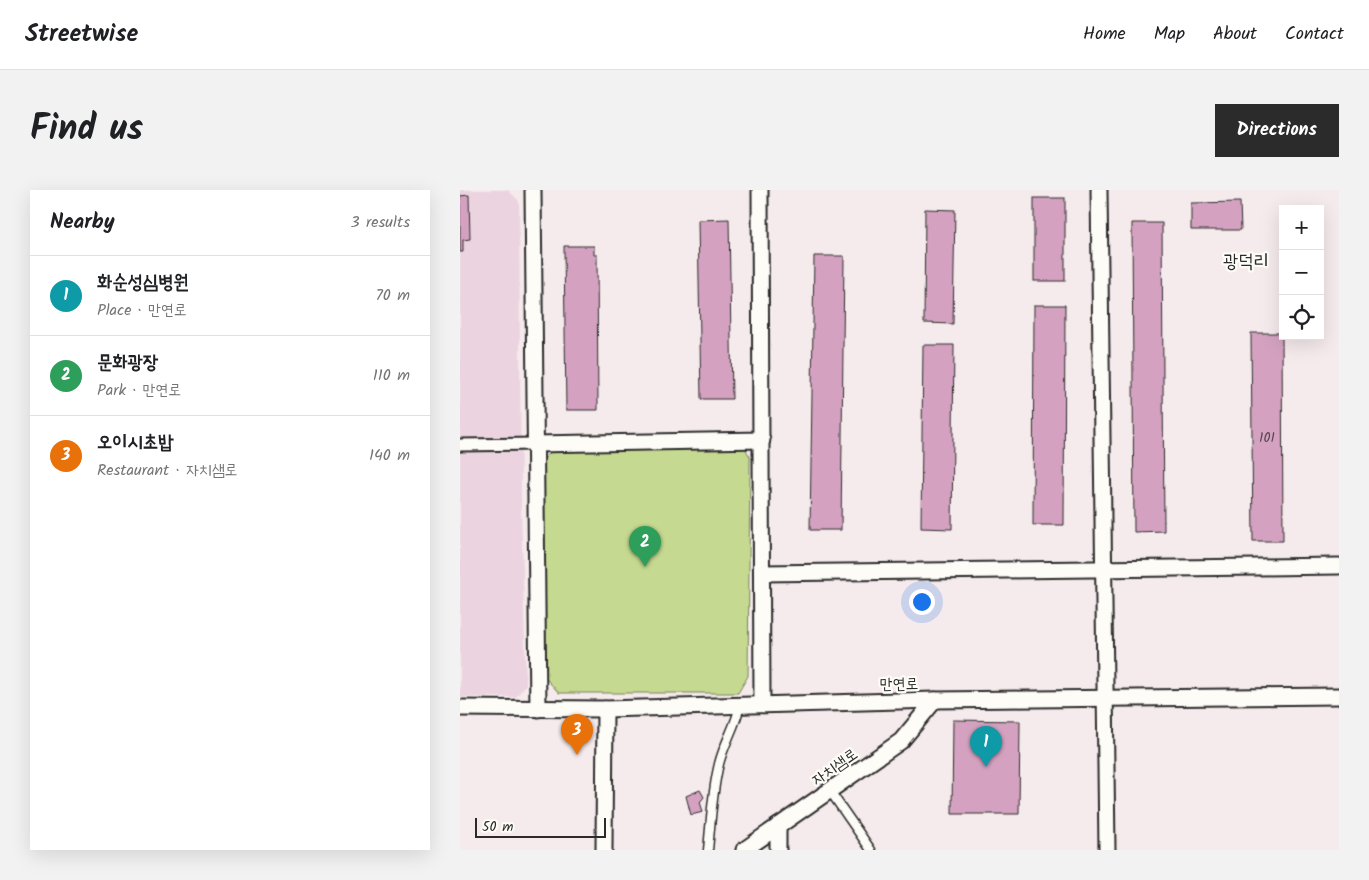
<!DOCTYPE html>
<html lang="en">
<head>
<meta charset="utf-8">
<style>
	:root { --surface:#fff; --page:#f2f2f2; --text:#202124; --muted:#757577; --line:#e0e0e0; --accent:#2b2b2b }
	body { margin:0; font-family:Kalam,"Poor Story",sans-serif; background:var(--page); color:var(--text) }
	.controls { position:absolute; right:15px; top:15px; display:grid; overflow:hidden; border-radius:0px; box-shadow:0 5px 20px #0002 }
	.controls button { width:45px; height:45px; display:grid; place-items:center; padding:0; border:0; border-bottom:1px solid var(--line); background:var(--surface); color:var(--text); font:25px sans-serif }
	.scale { position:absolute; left:15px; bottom:12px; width:131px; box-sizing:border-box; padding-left:5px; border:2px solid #2b2b2b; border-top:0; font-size:14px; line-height:18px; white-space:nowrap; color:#2b2b2b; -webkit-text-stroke:4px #fdfcf7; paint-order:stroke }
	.you { position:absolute; left:461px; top:411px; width:18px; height:18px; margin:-12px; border:4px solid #fff; border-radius:50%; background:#1a73e8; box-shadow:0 0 0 8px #1a73e833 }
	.badge { display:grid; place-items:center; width:32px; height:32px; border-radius:50%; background:var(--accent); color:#fff; font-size:16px; font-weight:700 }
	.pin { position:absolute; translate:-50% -41px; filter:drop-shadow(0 1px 2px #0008) }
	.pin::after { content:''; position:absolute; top:26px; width:18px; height:15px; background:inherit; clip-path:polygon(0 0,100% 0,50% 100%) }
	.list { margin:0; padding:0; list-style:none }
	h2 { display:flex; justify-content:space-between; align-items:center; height:65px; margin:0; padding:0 20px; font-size:21px }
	h2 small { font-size:16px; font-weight:400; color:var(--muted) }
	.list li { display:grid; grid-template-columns:32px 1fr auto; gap:15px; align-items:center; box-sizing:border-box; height:80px; padding:0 20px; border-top:1px solid var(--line) }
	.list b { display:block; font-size:19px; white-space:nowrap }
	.list p { margin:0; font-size:16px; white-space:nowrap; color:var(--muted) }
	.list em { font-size:16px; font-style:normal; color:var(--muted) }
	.icon { flex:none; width:28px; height:28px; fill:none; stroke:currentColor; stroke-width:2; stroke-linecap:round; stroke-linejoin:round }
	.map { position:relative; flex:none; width:879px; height:660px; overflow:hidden; border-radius:0px }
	header { display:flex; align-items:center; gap:30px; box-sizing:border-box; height:70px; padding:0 25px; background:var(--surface); border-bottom:1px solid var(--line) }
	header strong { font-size:24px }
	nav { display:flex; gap:28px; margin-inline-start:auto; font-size:18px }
	.intro { display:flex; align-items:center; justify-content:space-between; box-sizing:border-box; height:120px; padding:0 30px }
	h1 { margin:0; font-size:35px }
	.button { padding:12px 22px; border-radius:0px; background:var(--accent); color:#fff; font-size:18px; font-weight:700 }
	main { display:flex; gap:30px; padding:0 30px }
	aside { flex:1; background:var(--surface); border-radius:0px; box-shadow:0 5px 20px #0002 }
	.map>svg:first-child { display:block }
</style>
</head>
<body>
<header>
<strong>Streetwise</strong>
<nav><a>Home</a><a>Map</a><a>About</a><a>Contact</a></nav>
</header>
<div class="intro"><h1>Find us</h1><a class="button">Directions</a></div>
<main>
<aside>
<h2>Nearby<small>3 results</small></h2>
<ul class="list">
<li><span class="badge" style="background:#0f9aa8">1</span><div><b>화순성심병원</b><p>Place · 만연로</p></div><em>70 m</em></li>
<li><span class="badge" style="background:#2e9e5b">2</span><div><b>문화광장</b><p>Park · 만연로</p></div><em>110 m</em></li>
<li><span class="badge" style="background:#e8710a">3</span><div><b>오이시초밥</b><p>Restaurant · 자치샘로</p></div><em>140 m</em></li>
</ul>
</aside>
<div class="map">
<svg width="879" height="660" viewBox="0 0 879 660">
	<rect width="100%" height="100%" fill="#f5eaec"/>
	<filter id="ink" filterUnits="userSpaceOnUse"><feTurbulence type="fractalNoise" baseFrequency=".02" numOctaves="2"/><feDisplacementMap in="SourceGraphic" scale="10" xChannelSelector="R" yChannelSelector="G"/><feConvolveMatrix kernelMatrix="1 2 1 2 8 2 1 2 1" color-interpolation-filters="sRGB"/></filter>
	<g filter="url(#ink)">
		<!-- built -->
		<path fill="#ebd4df" d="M0,0H48L59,11L61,314L66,495L56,507H0Z"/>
		<!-- green -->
		<path fill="#c5da90" stroke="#78825e" d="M285,258L290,267L288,486L278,503H99L81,483V272L94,259Z"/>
		<!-- building -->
		<g fill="#d4a2c0" stroke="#2b2b2b">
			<path d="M9,5L10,49L3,50V62H0V6Z"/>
			<rect x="574" y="8" width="31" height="83"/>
			<path d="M780,12L781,40H731V13Z"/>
			<path d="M465,19L495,20L493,134L464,133Z"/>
			<path d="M269,29L272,209H241L238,30Z"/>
			<path d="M672,33H702L704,341L674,342Z"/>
			<path d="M104,56H134V65H137L138,220H106Z"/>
			<path d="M354,66H384L381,340H350Z"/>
			<path d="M574,115H605L604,335H573Z"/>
			<path d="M791,143H822L823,351H793Z"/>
			<path d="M463,155H494L492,339L461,338Z"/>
			<path d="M493,530L560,531L559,624H492Z"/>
			<path d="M240,600L244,607L240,612L243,622L231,625L226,606Z"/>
		</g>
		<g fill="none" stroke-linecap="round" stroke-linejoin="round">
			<defs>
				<g id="service">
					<path d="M370,601L411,660"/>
					<path d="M248,660C251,631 252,602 259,574C264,553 276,536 280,515"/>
				</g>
				<path id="pedestrian" d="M0,255L75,254"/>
				<g id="minor">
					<path d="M73,0L78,519"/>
					<path d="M300,0L302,514"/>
					<path d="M639,0L647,660"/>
					<path d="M75,254L302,250"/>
					<path d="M302,383L879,376"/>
					<path d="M0,518L145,519L475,510L879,506"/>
					<path d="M318,636V660"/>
					<path d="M144,660L145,519"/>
					<path d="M284,660L441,551L475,510"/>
				</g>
			</defs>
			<!-- service casing -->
			<use href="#service" stroke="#2b2b2b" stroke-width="11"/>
			<!-- pedestrian casing -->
			<use href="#pedestrian" stroke="#2b2b2b" stroke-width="15"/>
			<!-- minor casing -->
			<use href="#minor" stroke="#2b2b2b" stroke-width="19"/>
			<!-- service -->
			<use href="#service" stroke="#fdfcf7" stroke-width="8"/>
			<!-- pedestrian -->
			<use href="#pedestrian" stroke="#fdfcf7" stroke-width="11"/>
			<!-- minor -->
			<use href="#minor" stroke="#fdfcf7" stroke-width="15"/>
		</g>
	</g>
	<g text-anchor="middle" stroke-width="4.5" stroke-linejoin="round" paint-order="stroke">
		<!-- number labels -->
		<g font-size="14" fill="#554950">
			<text x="807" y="252">101</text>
		</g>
		<!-- street labels -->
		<g font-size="16" fill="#2b2b2b" stroke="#fdfcf7">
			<text transform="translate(439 493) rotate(-1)" y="6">만연로</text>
			<text transform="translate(374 576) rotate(-35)" y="6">자치샘로</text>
		</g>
		<!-- quarter labels -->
		<g font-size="19" fill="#2b2b2b" stroke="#fdfcf7">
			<text x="786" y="77">광덕리</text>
		</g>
	</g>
</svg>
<div class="controls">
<button>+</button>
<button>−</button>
<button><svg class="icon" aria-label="locate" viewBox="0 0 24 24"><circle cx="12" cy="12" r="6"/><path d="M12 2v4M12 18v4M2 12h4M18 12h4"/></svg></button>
</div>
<div class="scale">50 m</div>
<div class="you"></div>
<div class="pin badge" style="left:526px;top:577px;background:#0f9aa8">1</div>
<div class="pin badge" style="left:185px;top:377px;background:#2e9e5b">2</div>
<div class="pin badge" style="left:117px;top:565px;background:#e8710a">3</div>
</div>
</main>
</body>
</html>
